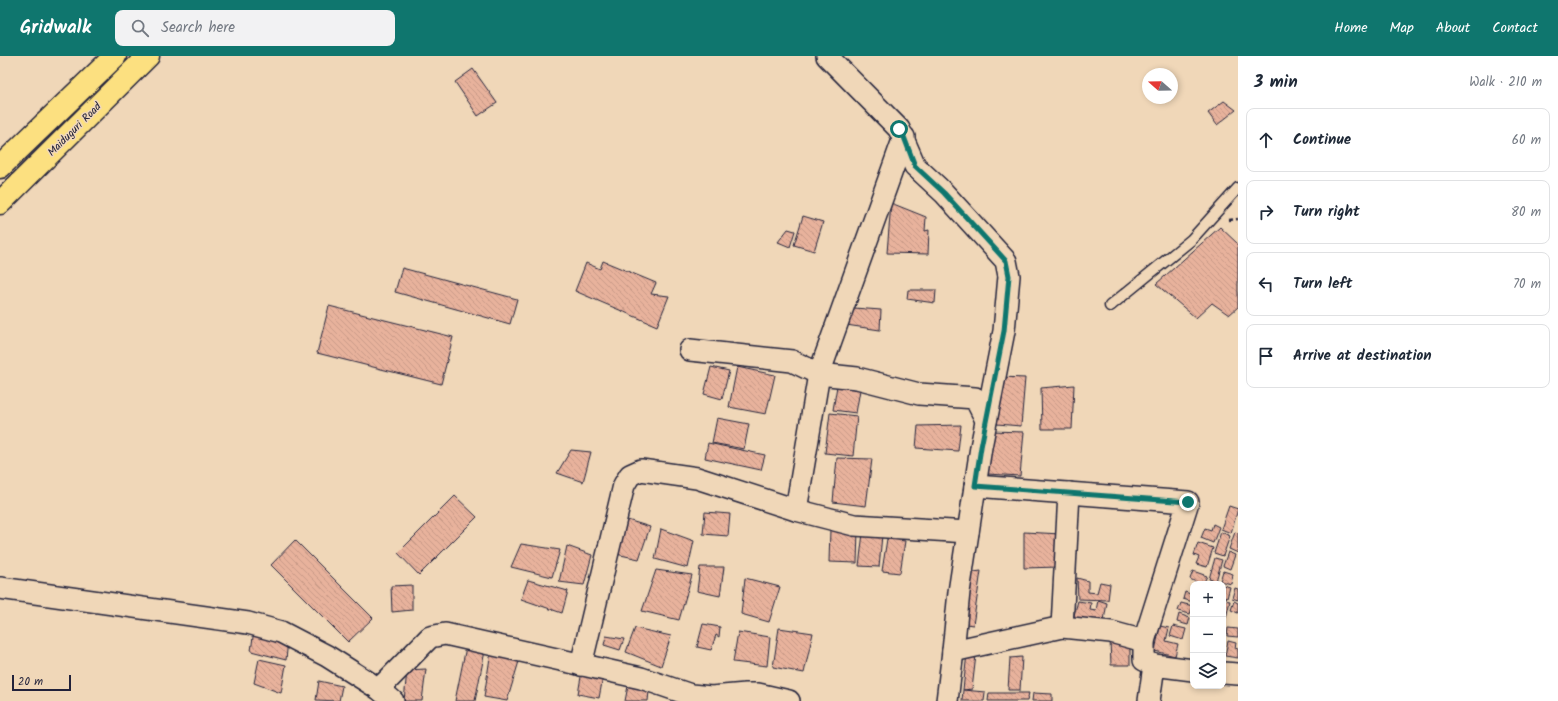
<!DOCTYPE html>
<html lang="en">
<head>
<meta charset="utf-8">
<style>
	:root { --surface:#fff; --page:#f2f2f3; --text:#1f2937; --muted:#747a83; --line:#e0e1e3; --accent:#0f766e }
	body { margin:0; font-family:Kalam,sans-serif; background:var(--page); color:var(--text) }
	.controls { position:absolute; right:12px; bottom:12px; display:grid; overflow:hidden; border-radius:8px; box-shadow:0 2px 6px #0003 }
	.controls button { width:36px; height:36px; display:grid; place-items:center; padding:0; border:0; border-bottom:1px solid var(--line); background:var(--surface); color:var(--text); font:20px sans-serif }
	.compass { position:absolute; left:1142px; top:12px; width:36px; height:36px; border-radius:50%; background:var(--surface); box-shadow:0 2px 6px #0003; rotate:290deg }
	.scale { position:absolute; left:12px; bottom:10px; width:59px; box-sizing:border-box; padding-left:4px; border:2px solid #22223b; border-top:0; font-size:11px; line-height:14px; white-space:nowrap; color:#22223b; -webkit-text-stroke:3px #f0d7b8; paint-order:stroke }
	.stop { position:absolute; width:12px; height:12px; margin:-9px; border:3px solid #0f766e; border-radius:50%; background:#fff }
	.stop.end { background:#0f766e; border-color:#fff; box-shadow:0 1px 4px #0008 }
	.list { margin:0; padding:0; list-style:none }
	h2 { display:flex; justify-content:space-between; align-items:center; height:52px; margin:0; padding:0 16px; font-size:17px }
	h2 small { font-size:13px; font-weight:400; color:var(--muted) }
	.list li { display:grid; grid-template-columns:26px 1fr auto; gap:12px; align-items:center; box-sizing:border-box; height:64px; margin:0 8px 8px; padding:0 8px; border:1px solid var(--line); border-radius:8px }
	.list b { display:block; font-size:15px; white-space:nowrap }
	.list em { font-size:13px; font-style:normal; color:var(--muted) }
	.icon { flex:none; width:22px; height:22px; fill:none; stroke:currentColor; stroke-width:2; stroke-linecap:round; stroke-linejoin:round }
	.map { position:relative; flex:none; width:1238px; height:645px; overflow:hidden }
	header { display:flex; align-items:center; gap:24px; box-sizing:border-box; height:56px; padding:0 20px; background:var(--accent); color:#fff }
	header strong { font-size:19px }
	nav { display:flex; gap:22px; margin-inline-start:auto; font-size:14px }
	.search { width:280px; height:36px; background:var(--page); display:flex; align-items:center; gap:10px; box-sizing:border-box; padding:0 14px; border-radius:8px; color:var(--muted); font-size:15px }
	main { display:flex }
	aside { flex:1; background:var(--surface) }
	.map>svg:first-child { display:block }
</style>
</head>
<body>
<header>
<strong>Gridwalk</strong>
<div class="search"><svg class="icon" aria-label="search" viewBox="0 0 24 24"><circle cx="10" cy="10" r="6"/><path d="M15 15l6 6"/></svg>Search here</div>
<nav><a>Home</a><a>Map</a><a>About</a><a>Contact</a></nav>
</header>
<main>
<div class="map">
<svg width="1238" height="645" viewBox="0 0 1238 645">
	<defs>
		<pattern id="building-back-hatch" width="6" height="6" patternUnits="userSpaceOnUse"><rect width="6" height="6" fill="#e8b29c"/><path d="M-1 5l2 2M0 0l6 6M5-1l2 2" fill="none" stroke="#c79987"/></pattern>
	</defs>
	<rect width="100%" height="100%" fill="#f0d7b8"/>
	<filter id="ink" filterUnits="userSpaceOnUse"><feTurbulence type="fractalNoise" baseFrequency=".025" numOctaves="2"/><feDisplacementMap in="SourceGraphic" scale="8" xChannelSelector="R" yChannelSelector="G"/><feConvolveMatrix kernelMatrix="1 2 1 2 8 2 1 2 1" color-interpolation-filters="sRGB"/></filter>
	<g filter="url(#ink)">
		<!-- building -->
		<g fill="url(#building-back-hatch)" stroke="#22223b">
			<path d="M473,13L497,47L478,60L455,26Z"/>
			<path d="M1224,45L1236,54L1217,69L1208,57Z"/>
			<path d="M891,147L926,161L925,175L929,174L928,198L887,197Z"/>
			<path d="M803,160L823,166L814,195L794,189Z"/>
			<path d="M1220,171L1238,188V251L1229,259L1212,247L1196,262L1156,228Z"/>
			<path d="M788,173L795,175L790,191L778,186Z"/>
			<path d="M603,205L656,227L651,238L669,240L657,270L575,235L586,207L600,213Z"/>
			<path d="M402,212L517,243L510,268L395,236Z"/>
			<path d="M908,234H936L935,247L907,243Z"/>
			<path d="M329,250L453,281L441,328L317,297Z"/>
			<path d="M854,252L881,254L880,274L846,269Z"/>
			<path d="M711,311L729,315L722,343L704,338Z"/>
			<path d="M737,311L775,319L766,358L729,351Z"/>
			<path d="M1001,321L1025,322L1021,370L997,368Z"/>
			<path d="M1074,329L1072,373H1042L1041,332Z"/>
			<path d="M837,330L860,334L856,357L833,354Z"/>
			<path d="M830,357L857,360L853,400L825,397Z"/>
			<path d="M717,362L749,368L744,393L712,387Z"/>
			<path d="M961,369L958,395L916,392L918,370Z"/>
			<path d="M991,375L1024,376L1020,420L988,418Z"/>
			<path d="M708,387L765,399L761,414L705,402Z"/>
			<path d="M571,394L591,396L583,426L557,417Z"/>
			<path d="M837,402L872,403L866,450L833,446Z"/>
			<path d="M455,440L477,461L419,519L398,497Z"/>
			<path d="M1229,450L1238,453L1231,477L1221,473Z"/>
			<path d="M705,456L730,458L728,480L703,478Z"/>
			<path d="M621,462L650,471L639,503L616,498Z"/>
			<path d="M1213,468L1219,471L1213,487L1201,482L1205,472L1211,474Z"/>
			<path d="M661,473L694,485L688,512L655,503Z"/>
			<path d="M830,473L858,474L857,507L829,506Z"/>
			<path d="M1024,476L1061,478L1059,511L1024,512Z"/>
			<path d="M1221,476L1230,480L1223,500L1214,497Z"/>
			<path d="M1235,476L1238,477V497L1229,493Z"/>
			<path d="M863,477L882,479L879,511L859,510Z"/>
			<path d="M887,483L905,485L900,517L882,515Z"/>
			<path d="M295,484L373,562L348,586L271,509Z"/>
			<path d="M1198,487L1213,492L1207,511L1196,508L1199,501L1194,499Z"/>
			<path d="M521,488L560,494L552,521L511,511Z"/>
			<path d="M567,490L592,499L584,529L559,526Z"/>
			<path d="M1228,496L1235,499L1230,513L1223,510Z"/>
			<path d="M1215,502L1222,504L1216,525L1209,523Z"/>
			<path d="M700,511H724L720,540L697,535Z"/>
			<path d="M656,514L692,519L679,564L642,555Z"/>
			<path d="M981,515L973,569L959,567L966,517Z"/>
			<path d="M1193,515L1207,520L1203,528H1198V527L1190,523Z"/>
			<path d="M1223,515L1233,518L1231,528L1220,525Z"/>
			<path d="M745,522L780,531L769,566L741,558Z"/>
			<path d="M1077,522L1088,525V536L1097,537L1100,526L1110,528L1108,544L1078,543Z"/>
			<path d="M528,524L568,535L562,557L521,543Z"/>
			<path d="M412,529V554L392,556L391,530Z"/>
			<path d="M1223,529L1230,531L1227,542L1223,541Z"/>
			<path d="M1235,532L1238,533V544L1232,542Z"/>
			<path d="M1185,536L1193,539V546L1183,543Z"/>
			<path d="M1098,544L1107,547L1103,570L1073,563L1078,545L1091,547L1090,554L1096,555Z"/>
			<path d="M1223,544L1230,545L1226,562L1223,561Z"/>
			<path d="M1234,545L1238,547V557L1231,554Z"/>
			<path d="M1181,547L1193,550L1190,558L1178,555Z"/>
			<path d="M1179,558L1190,562L1188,569L1177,566Z"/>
			<path d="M703,568L720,571L719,581L716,579L711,594L697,591Z"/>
			<path d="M1160,570L1169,572L1166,585L1178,588L1175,600L1155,595Z"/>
			<path d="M1173,570L1186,573L1183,584L1170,580Z"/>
			<path d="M635,572L671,580L661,610L626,596Z"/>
			<path d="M779,572L813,577L804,617L773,611Z"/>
			<path d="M1228,572L1238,573V581L1227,580Z"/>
			<path d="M254,574L288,584L286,604L251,595Z"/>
			<path d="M738,576L770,581L767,610L733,606Z"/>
			<path d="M606,580L624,583L620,594L604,589Z"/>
			<path d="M1110,584L1130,585V609H1111Z"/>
			<path d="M1228,585L1236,587L1235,592L1238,593V602L1225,600Z"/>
			<path d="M466,591L485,595L475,645H455Z"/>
			<path d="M491,595L520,602L507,645L484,641Z"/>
			<path d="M967,597L976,599L972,633L963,634Z"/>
			<path d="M1022,601L1020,634H1008L1010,602Z"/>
			<path d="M259,603L286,609L281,637L254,627Z"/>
			<path d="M426,613L422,645H404L407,614Z"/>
			<path d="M582,615L603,621L599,642L578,638Z"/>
			<path d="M319,625L342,630L339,645L316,644Z"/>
			<path d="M628,630L649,635L648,645H625Z"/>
			<path d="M963,634L985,636L984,645H962Z"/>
			<path d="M989,637H1029L1027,645H988Z"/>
			<path d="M1033,637L1052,638V645H1032Z"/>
		</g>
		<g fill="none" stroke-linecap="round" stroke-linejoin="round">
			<defs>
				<path id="service" d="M1110,250L1191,184L1238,132"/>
				<g id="minor">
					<path d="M827,0L899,73L915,110L944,137L1006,205L1009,220L1004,275L981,391L959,536L953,595L947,645"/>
					<path d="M690,294L792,305L819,318L857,322L919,338L975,342L986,364"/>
					<path d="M975,430L1188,446L1144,585V604L1154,609L1193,614"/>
					<path d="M796,454L819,318L904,81"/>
					<path d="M0,532L248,567L281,576L327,600L379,633L393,645"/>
					<path d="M1062,571L1069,437"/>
					<path d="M953,595L1062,571L1111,576L1144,585"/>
					<path d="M581,609L624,429L630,419L641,414L697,422L796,454L854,469L968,476"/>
					<path d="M1223,617L1238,618"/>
					<path d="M379,633L430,581L445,578L641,622L691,639L711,641L746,638H758L789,645"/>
					<path d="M1149,645L1154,609"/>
				</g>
				<g id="trunk">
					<path d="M0,111L115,0"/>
					<path d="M0,147L148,0"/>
				</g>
			</defs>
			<!-- service casing -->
			<use href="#service" stroke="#22223b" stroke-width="13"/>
			<!-- minor casing -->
			<use href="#minor" stroke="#22223b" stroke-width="24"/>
			<!-- trunk casing -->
			<use href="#trunk" stroke="#22223b" stroke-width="25"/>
			<!-- path -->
			<path stroke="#22223b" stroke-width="2.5" stroke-dasharray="4 3" stroke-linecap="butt" d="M1229,164L1238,163"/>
			<!-- service -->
			<use href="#service" stroke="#f0d7b8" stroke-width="10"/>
			<!-- minor -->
			<use href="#minor" stroke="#f0d7b8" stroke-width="21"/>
			<!-- trunk -->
			<use href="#trunk" stroke="#fce080" stroke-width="22"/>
		</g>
	</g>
	<g fill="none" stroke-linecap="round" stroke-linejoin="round" filter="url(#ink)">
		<!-- route -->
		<path stroke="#0f766e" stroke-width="5" d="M899,73L904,81L915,110L944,137L1006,205L1009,220L1004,275L981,391L975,430L1188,446"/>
	</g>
	<g text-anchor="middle" stroke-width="3" stroke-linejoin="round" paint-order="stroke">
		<!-- street labels -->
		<g font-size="11" fill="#22223b" stroke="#f0d7b8">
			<text transform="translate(74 73) rotate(-45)" y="4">Maiduguri Road</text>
		</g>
	</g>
</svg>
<div class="controls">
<button>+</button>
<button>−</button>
<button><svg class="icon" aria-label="layers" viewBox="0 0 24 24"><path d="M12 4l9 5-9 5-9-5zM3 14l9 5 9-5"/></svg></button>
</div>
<svg class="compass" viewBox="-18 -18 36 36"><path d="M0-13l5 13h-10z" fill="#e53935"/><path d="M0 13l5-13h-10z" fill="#747a83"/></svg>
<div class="scale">20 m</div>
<div class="stop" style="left:899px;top:73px"></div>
<div class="stop end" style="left:1188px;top:446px"></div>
</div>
<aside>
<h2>3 min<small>Walk · 210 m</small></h2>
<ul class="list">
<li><svg class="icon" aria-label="ahead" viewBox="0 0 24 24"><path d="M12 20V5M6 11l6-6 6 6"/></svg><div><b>Continue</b></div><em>60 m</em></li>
<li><svg class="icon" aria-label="right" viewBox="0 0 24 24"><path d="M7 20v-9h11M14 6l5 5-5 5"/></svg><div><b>Turn right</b></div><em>80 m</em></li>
<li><svg class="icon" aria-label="left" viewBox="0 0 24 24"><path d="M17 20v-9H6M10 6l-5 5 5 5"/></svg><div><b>Turn left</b></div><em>70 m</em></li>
<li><svg class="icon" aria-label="arrive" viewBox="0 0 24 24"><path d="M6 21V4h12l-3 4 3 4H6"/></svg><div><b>Arrive at destination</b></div></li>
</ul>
</aside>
</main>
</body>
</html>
